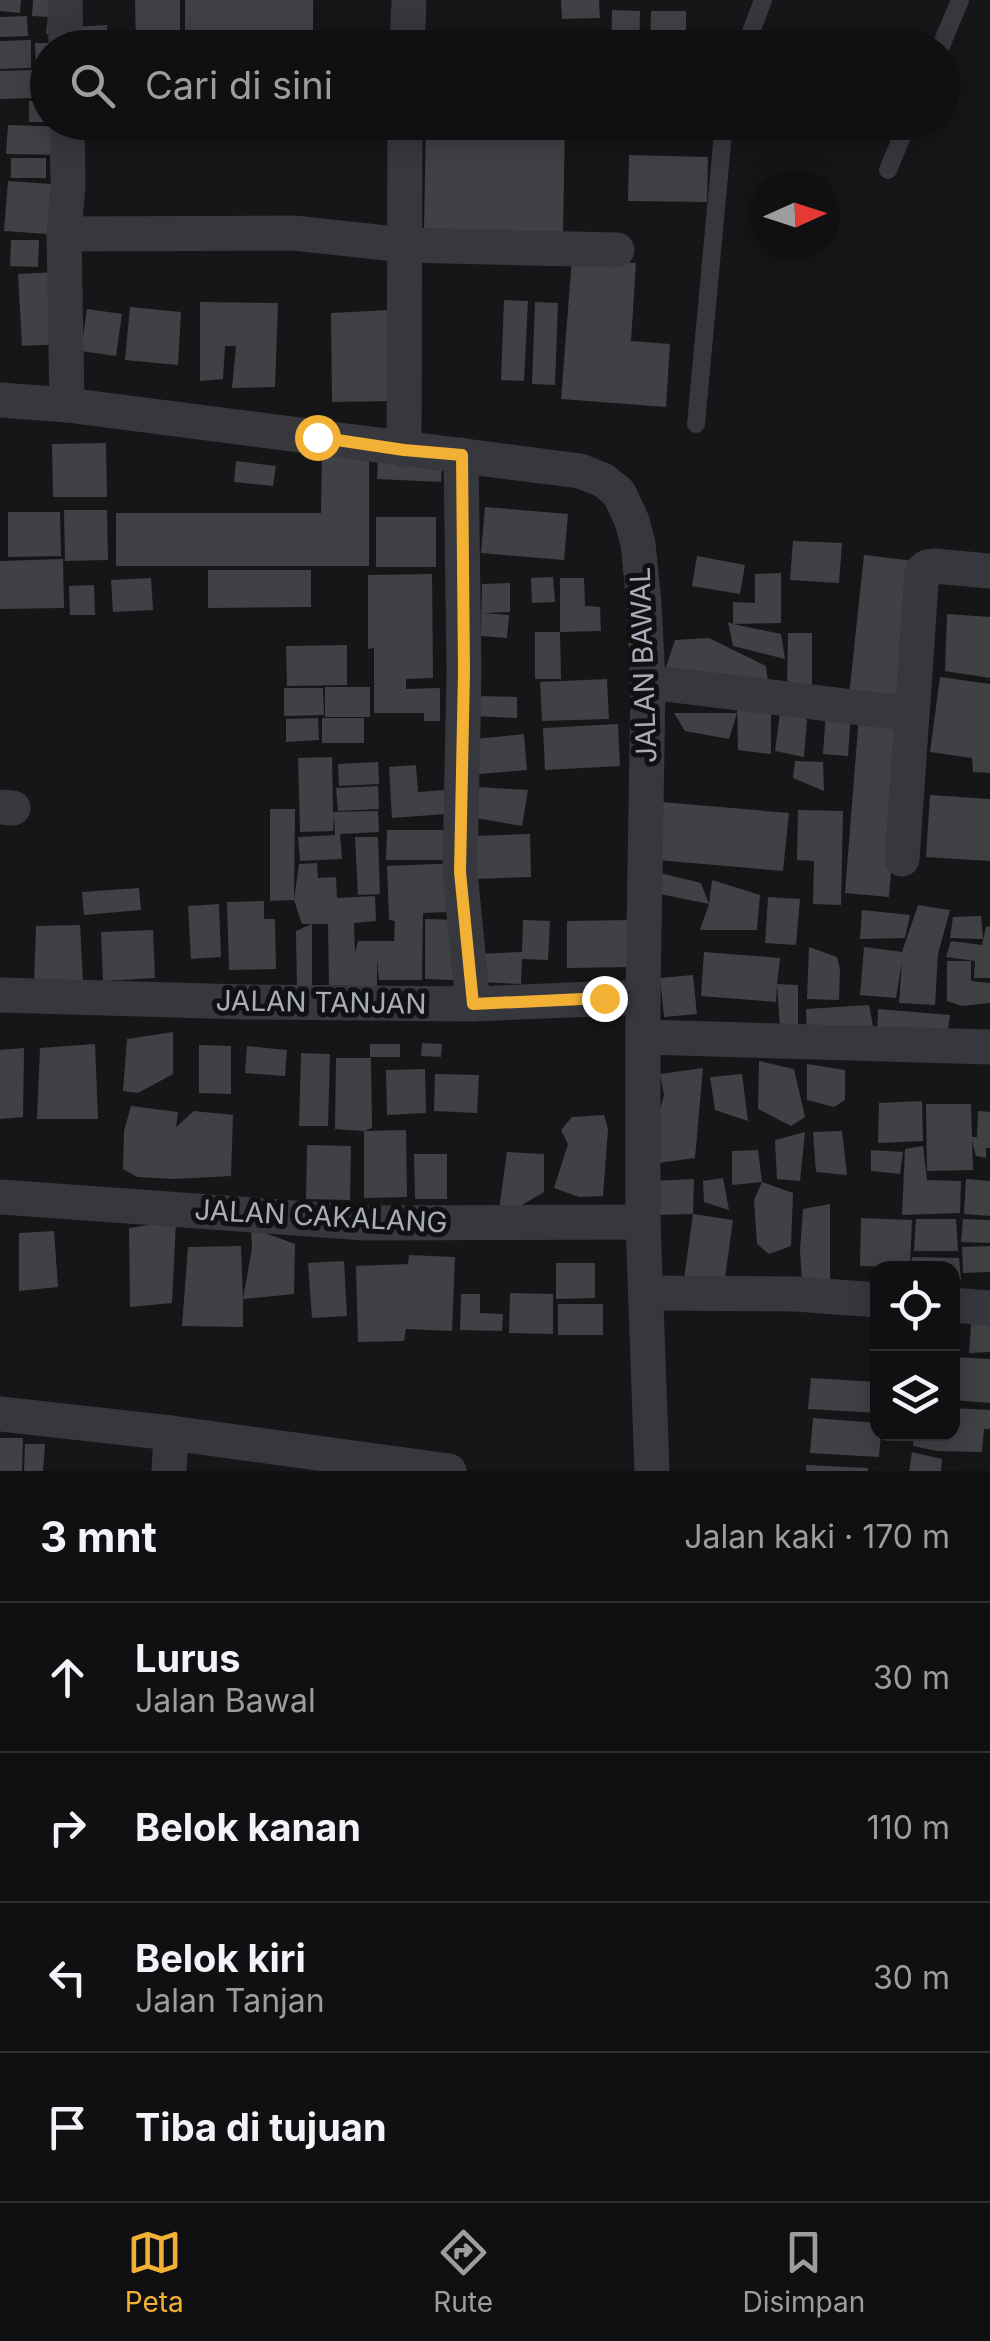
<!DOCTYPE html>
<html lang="id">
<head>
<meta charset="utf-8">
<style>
	:root { --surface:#101012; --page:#19191b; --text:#f1f3f6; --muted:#9c9d9f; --line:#303032; --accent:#f2b134 }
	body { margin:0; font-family:Inter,sans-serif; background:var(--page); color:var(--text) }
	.controls { position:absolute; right:30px; bottom:30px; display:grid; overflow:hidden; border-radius:20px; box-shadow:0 5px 25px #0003 }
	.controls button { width:90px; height:90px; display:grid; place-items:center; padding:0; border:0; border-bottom:2px solid var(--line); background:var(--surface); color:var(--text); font:50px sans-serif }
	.compass { position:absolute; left:750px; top:170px; width:90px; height:90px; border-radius:50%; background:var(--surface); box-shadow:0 5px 25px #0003; rotate:87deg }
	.stop { position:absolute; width:30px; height:30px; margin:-22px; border:8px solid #f2b134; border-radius:50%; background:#fff }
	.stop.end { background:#f2b134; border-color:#fff; box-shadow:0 2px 10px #0008 }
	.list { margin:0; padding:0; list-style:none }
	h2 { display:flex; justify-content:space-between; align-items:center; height:130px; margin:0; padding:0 40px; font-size:42px }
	h2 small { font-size:32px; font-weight:400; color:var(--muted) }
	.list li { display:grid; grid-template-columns:65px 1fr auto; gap:30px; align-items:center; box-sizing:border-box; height:150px; padding:0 40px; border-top:2px solid var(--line) }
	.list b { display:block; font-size:38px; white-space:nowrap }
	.list p { margin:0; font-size:32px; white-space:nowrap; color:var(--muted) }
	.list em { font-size:32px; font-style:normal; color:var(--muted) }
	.icon { flex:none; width:55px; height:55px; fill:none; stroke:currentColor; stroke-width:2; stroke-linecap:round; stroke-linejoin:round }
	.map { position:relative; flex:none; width:990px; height:1471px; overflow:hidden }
	.search { position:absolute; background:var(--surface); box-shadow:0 5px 25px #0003; left:30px; right:30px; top:30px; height:110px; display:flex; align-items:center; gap:25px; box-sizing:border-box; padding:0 35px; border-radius:55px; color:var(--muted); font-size:38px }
	.sheet { height:730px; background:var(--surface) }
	nav { display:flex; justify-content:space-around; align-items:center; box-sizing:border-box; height:140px; border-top:2px solid var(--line); background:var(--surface); font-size:28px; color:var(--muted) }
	nav a { display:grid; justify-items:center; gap:5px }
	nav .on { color:var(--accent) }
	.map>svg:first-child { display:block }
</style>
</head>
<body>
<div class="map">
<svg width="990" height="1471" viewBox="0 0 990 1471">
	<rect width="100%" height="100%" fill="#161618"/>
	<!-- building -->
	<g fill="#404145">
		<path d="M0,0H21L20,13L0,11Z"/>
		<path d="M33,0H60L58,34H46L48,17L32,16Z"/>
		<path d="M135,0H180V48H136Z"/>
		<rect x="185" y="0" width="128" height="48"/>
		<path d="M561,0H599L600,18L562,19Z"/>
		<path d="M612,10L640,11L639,48H611Z"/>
		<path d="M651,11H686V48H650Z"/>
		<path d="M27,16L28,36L0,37V17Z"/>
		<path d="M107,25L108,48H75L74,27Z"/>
		<path d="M31,40V68L0,69V41Z"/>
		<path d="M35,43H59V48H48V92L37,93Z"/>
		<path d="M33,70L34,98L0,99V71Z"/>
		<rect x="29" y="101" width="19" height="21"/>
		<path d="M426,122H565L563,232L424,229Z"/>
		<path d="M8,125L65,127L64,155L6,154Z"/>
		<path d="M629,155L708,157L707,202L628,201Z"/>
		<rect x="11" y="158" width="35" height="20"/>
		<path d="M8,181L65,185L61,235L4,231Z"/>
		<path d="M11,240H39L38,267L10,266Z"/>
		<path d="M572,258L636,263L631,341L670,344L666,407L561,399Z"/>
		<path d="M58,272L62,344L22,346L18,274Z"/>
		<path d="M504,300L528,301L524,381L501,380Z"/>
		<path d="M200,302L278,303L275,387L232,388L236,346H225L223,379L200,381Z"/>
		<path d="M535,302L558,303L555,385L532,384Z"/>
		<path d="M130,307L181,312L178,365L125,360Z"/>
		<path d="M87,309L122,314L116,356L81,351Z"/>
		<path d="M390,310L394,401L332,402L331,313Z"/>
		<path d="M106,443L107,497H53L52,444Z"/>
		<path d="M322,451H369V566H116V513H321Z"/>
		<path d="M378,456L442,461L441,482L377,479Z"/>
		<path d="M236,461L276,466L273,486L234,482Z"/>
		<path d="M485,507L568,514L564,560L481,553Z"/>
		<path d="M64,510H107L108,560L65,561Z"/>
		<path d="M8,512H60L61,556L8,557Z"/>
		<rect x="376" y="517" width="60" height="50"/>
		<path d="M793,541L842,543L839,583L790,580Z"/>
		<path d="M864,555L915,561L901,702L849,696Z"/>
		<path d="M697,556L745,565L740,594L692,586Z"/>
		<path d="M63,559L64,608L0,609V561Z"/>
		<path d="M208,570H311V607L208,608Z"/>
		<path d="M781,573V623L733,624L781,634L785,659L733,646L728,622L733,624V602L755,603V574Z"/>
		<path d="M432,574L433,678L406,679V689L440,688V721H424V713H374V648L368,649V575Z"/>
		<path d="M553,577L555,602L532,603L531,578Z"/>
		<path d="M151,578L153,610L113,612L111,580Z"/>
		<path d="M560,578H584L585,606L600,607L601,631L560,632Z"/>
		<path d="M510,583V612L483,613L509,615L507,638L481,636L482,584Z"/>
		<path d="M94,585L95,615H70L69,586Z"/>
		<path d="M947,614L990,617V678L945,671Z"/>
		<path d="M535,632H560L561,679H535Z"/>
		<path d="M788,633H812V690L787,689Z"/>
		<path d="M709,638L766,666L768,683L666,667L675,640Z"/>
		<path d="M347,645V685L287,686L286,646Z"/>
		<path d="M940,677L990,684V773L973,772L972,758L930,752Z"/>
		<path d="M607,679L609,719L542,721L540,682Z"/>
		<rect x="325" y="687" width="45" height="30"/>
		<path d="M284,688H323L324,715L284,716Z"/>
		<path d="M475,696L517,697V718L475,716Z"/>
		<path d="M737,696L771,710V754L738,750Z"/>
		<path d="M781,705L807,720L804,757L775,751Z"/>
		<path d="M826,711L851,713L848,756L823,754Z"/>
		<path d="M674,713H737L729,739L685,731Z"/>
		<path d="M859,715L903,719L889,897L845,893Z"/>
		<path d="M318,718L319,740L286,742V719Z"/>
		<rect x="322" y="718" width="42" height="25"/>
		<path d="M618,724L620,766L545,770L543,728Z"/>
		<path d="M524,734L527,770L479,774L475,739Z"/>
		<path d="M332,757L333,812L378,811L379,832L340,834L342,859L300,861L298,837L335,835L334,816L333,831L300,832L298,758Z"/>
		<path d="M795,761L823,762L824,791L793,778Z"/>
		<path d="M378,762L379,784L339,786L338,764Z"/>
		<path d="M416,765L418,792L458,789L459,813L392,818L389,767Z"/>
		<path d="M378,786L379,809L338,811L336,788Z"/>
		<path d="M478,787L528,790L522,826L476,818Z"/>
		<path d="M930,795L990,799V861L926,857Z"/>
		<path d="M662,802L789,813L783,871L657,860Z"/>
		<path d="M270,809H295L294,900L299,864L317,863L318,878L336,877L337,898L375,896L376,921L354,923L355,953L358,941H394L395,921L389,920L387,866L459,863L451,912L423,913L422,980H379L377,960V991L345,990L347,985H329L328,924H312V993L297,989L296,931L312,924H302L294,900L270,901Z"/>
		<path d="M798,810L843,811L841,905L813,904L814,861L797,860Z"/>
		<path d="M387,830H445L457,860H386Z"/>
		<path d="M530,834L531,877L472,879L471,836Z"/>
		<path d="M355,837H378L380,894L358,895Z"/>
		<path d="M660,873L701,883L709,904L660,894Z"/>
		<path d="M712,880L760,895L757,930H700L709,904Z"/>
		<path d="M139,888L141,910L84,915L82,892Z"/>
		<path d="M768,897L800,899L796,945L765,943Z"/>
		<path d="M264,901V919H275L276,969L229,970L227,902Z"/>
		<path d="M219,904L221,957L191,959L188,906Z"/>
		<path d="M918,905L950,910L938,954L935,1005L899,1003L902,962L896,998L860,995L864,947L902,952Z"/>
		<path d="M862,910L910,915L905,938L860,939Z"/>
		<path d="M981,916L983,939L950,938L953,917Z"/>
		<path d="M425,919L464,920L453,944V980L425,979Z"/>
		<path d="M523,920L550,921L548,960L522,959L521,984L477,982V954L522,952Z"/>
		<path d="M630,920L631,967L567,968V921Z"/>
		<path d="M80,925L83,982L34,985L36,926Z"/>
		<path d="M990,926V978H974L975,961L946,957L951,941L982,945L986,927Z"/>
		<path d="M153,930L155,978L103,981L101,932Z"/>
		<path d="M809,947L837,957L840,969L839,1000L807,999Z"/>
		<path d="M704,952L780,958L777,984L798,985V1030L780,1027L777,984L776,1002L701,996Z"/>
		<path d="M947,961H971V981L990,983V1003L962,1006L947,1001Z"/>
		<path d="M693,975L697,1014L664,1017L660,978Z"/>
		<path d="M869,1005L873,1026L807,1034L806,1009Z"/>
		<path d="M878,1009L950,1015L946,1041L877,1038Z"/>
		<path d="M173,1032V1074L138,1093L123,1091L127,1039Z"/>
		<path d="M422,1043L442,1044L441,1057L421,1056Z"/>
		<path d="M95,1044L98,1119H37L40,1048Z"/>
		<rect x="370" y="1044" width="30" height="13"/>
		<path d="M199,1045L231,1046V1094L199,1093Z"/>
		<path d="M247,1046L287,1050L285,1076L245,1073Z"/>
		<path d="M24,1048L23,1117L0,1119V1050Z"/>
		<path d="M301,1053L330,1054L328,1126H299Z"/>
		<path d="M336,1058H371L372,1128L364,1131L335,1129Z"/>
		<path d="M759,1061L794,1069L805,1117L791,1126L758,1109Z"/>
		<path d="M807,1064L845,1070V1100L834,1107L807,1100Z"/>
		<path d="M703,1068L695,1158L658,1163L654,1132L664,1095L660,1074Z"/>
		<path d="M425,1069L426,1113L387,1115L386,1070Z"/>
		<path d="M435,1074L479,1075L477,1113L434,1111Z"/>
		<path d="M742,1074L748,1121L715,1110L710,1077Z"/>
		<path d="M922,1101L923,1141L878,1143L879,1103Z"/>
		<path d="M926,1104H971L973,1170L927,1171Z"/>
		<path d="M131,1106L178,1112L176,1127L194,1111L233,1115L231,1176L174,1179L137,1177L123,1169L124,1131Z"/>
		<path d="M978,1111L990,1112V1148H986V1158L976,1156L971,1137H977Z"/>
		<path d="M604,1115L608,1129L603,1196L579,1197L554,1188L568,1144L561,1130L572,1117Z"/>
		<path d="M406,1130L407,1197L364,1198V1131Z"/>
		<path d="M842,1131L847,1175L816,1172L813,1132Z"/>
		<path d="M805,1132L800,1181L777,1179L775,1140Z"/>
		<path d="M307,1145L351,1146L350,1200L306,1199Z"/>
		<path d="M923,1146L927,1180L961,1181L960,1213L902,1215L905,1149Z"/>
		<path d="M758,1150L762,1182L793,1193L791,1246L769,1254L757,1244L754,1200L762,1182L732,1185V1151Z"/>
		<path d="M871,1150L903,1152L900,1174L871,1171Z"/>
		<path d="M507,1152L544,1154V1192L515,1209H499Z"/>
		<path d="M414,1154H447V1199H415Z"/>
		<path d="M723,1178L729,1210L704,1202L703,1181Z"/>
		<path d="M694,1179L693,1214L657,1215L652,1181Z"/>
		<path d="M966,1179L990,1181V1216L964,1214Z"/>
		<path d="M830,1204V1286L802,1280L800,1251L803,1209Z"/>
		<path d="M693,1214L733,1220L724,1285L684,1279Z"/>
		<path d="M861,1218L912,1220L910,1267L860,1266Z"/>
		<path d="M916,1219H956L958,1251H914Z"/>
		<path d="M963,1219L990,1220V1243L961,1242Z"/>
		<path d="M176,1221L172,1303L130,1307L129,1228Z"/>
		<path d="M251,1228L295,1244L294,1294L243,1299V1327L182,1326L188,1247L241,1246L243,1299L252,1248Z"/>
		<path d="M54,1231L58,1287L19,1291V1233Z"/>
		<path d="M990,1246V1272L963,1273L962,1247Z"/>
		<path d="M409,1255L455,1257L452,1331L406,1329L404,1341L358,1342L356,1266L408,1264Z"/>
		<path d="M912,1257L959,1258L961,1280H952V1268H911Z"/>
		<path d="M344,1261L347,1316L312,1318L308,1263Z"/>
		<path d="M556,1263H595V1298L556,1299Z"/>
		<path d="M510,1293L553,1294V1334L509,1333Z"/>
		<path d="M461,1294H480V1313L503,1314L502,1331L460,1330Z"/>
		<rect x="558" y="1304" width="45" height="31"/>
		<path d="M972,1310L990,1311V1352L969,1353Z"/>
		<path d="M952,1357L990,1359V1403L952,1400Z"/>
		<path d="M811,1378L878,1382V1413L808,1409Z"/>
		<path d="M952,1408L990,1410V1429H984L982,1452L937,1451L913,1446L914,1434H952Z"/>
		<path d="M813,1418L878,1423V1434H881L879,1457L810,1453Z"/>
		<path d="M0,1438H23L22,1471H0Z"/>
		<path d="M25,1444H45L43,1471H24Z"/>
		<path d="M912,1452L942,1459L941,1471H909Z"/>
		<path d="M806,1465L868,1468V1471H806Z"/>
	</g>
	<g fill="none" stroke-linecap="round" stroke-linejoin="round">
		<!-- service -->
		<g stroke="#37383d" stroke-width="18">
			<path d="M745,48L763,0"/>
			<path d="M940,48L960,0"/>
			<path d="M888,170L908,122"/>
			<path d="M696,424L724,122"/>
		</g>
		<!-- minor -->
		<g stroke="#37383d" stroke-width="35">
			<path d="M65,0L66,48"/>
			<path d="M407,48L409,0"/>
			<path d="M67,122L68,184L64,234L67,405"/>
			<path d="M64,234L293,233L405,245L617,250"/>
			<path d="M0,400L67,405L580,471L603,480L619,493L632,521L638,544L644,603L648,682L643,997V1222L652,1471"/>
			<path d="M404,450L405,122"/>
			<path d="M461,455L464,671L460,872L473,1004"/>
			<path d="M648,682L911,714"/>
			<path d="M0,807L13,808"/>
			<path d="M902,859L922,571L927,567L934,566L990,571"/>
			<path d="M0,995L244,1002L473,1004L643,997"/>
			<path d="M644,1037L990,1047"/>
			<path d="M0,1197L365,1223L643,1222"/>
			<path d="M646,1293L796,1294L878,1300"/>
			<path d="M952,1305L990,1308"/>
			<path d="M0,1414L171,1433L449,1471"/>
			<path d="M169,1471L171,1433"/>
		</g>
	</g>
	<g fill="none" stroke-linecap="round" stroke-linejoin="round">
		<!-- route -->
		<path stroke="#f2b134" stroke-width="12" d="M317,437L404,450L462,455L464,671L460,872L473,1004L604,998"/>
	</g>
	<g text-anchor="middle" stroke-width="10" stroke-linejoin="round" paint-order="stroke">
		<!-- street labels -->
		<g font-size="28" fill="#a8adb8" stroke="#111113">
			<text transform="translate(643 665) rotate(-92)" y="10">JALAN BAWAL</text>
			<text transform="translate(321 1002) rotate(1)" y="10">JALAN TANJAN</text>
			<text transform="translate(321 1216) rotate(3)" y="10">JALAN CAKALANG</text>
		</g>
	</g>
</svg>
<div class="controls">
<button><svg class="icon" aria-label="locate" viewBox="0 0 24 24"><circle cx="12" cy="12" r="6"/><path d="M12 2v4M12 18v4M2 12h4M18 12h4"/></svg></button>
<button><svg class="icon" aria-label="layers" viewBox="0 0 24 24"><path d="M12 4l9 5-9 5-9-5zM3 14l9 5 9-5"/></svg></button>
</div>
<svg class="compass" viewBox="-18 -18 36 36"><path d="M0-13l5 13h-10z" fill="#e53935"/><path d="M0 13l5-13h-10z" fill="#9c9d9f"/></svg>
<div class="stop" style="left:317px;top:437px"></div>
<div class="stop end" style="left:604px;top:998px"></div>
<div class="search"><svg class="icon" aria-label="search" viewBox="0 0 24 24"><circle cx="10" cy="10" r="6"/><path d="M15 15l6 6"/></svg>Cari di sini</div>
</div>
<section class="sheet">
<h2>3 mnt<small>Jalan kaki · 170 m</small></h2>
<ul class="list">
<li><svg class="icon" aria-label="ahead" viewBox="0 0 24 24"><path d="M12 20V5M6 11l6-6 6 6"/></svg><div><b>Lurus</b><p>Jalan Bawal</p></div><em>30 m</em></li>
<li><svg class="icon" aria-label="right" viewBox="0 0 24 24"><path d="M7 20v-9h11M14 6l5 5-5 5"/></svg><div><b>Belok kanan</b></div><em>110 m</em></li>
<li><svg class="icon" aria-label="left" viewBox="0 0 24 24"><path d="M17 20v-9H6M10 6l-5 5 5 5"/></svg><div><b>Belok kiri</b><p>Jalan Tanjan</p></div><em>30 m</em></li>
<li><svg class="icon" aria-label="arrive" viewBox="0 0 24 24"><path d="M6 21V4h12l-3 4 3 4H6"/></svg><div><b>Tiba di tujuan</b></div></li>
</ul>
</section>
<nav>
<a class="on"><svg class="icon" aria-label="map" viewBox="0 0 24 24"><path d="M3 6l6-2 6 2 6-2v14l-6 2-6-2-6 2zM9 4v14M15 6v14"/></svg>Peta</a>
<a><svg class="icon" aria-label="directions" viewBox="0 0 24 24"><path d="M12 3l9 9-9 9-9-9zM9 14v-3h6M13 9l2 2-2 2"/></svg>Rute</a>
<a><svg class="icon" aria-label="saved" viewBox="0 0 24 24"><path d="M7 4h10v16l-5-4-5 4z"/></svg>Disimpan</a>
</nav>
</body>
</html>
